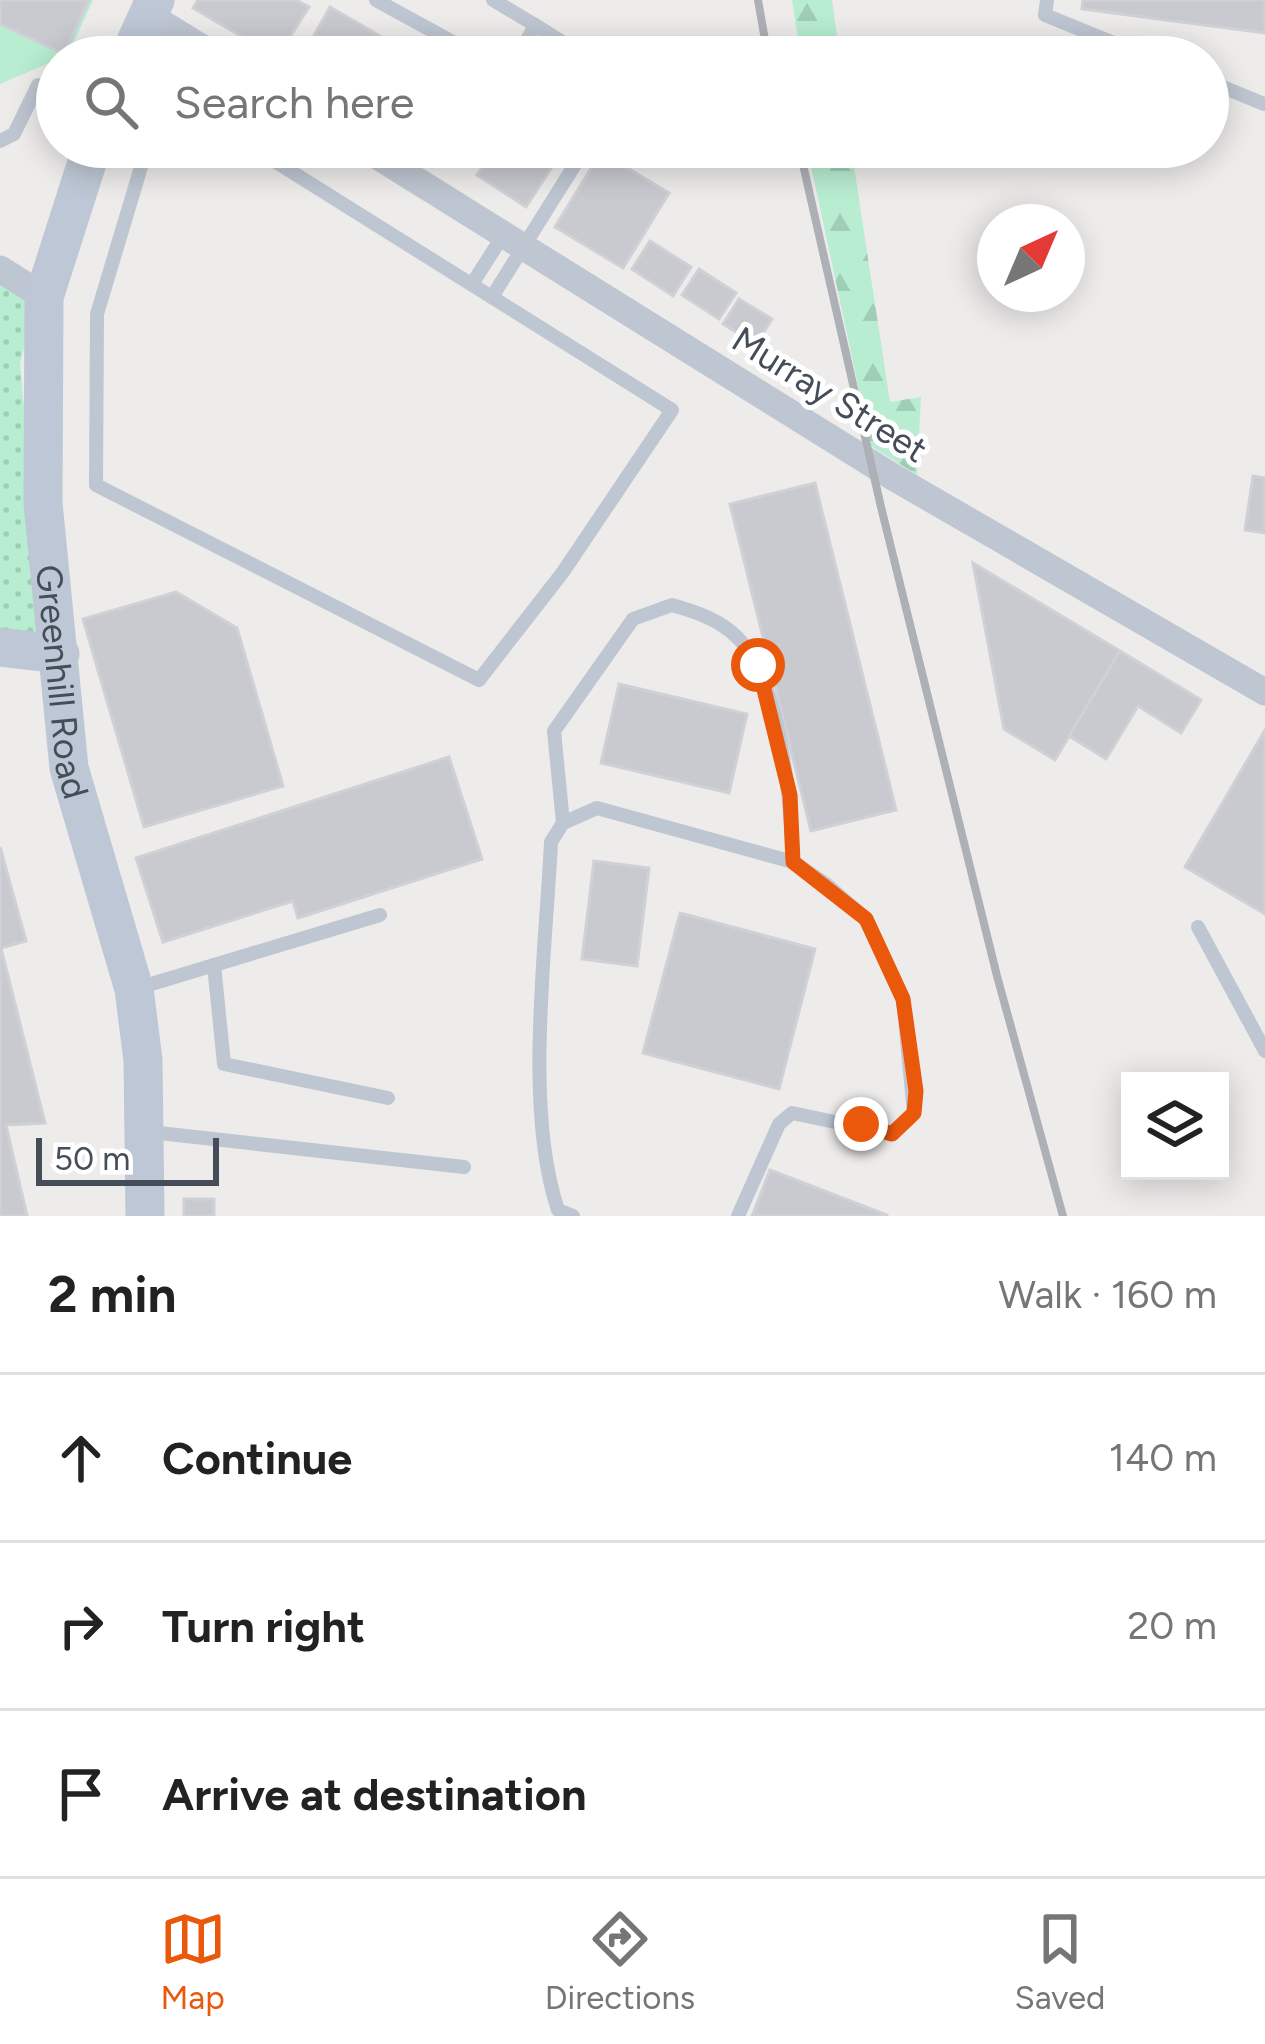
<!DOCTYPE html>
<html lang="en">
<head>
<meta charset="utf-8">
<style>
	:root { --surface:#fff; --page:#f2f2f2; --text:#222; --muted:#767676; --line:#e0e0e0; --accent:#ea580c }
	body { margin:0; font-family:Figtree,sans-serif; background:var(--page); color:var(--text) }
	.controls { position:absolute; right:36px; bottom:36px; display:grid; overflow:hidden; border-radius:0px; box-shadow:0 6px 30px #0003 }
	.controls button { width:108px; height:108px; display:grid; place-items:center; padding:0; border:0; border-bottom:3px solid var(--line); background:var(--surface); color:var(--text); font:60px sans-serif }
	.compass { position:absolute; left:977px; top:204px; width:108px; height:108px; border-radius:50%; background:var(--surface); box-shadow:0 6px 30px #0003; rotate:44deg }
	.scale { position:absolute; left:36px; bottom:30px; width:183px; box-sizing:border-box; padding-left:12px; border:6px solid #444d58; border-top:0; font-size:33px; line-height:42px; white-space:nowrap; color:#444d58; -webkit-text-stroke:9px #fff; paint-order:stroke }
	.stop { position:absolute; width:36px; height:36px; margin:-27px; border:9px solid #ea580c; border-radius:50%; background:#fff }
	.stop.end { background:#ea580c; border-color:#fff; box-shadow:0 3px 12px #0008 }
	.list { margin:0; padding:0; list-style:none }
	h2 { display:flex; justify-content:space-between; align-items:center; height:156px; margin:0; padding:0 48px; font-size:51px }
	h2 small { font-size:39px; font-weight:400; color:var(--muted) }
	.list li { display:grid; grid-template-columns:78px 1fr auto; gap:36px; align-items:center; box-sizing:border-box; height:168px; padding:0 48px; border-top:3px solid var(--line) }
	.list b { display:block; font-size:45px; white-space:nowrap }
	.list em { font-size:39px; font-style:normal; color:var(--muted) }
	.icon { flex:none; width:66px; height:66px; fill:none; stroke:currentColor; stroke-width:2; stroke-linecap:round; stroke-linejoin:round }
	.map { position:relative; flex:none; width:1265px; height:1216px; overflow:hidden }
	.search { position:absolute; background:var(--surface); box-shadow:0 6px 30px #0003; left:36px; right:36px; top:36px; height:132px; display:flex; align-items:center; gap:30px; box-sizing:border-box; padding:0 42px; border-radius:66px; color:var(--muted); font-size:45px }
	.sheet { height:660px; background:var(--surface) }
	nav { display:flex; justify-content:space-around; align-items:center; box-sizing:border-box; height:168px; border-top:3px solid var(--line); background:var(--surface); font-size:33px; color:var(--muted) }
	nav a { display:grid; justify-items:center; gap:6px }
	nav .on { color:var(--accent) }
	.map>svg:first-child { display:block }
</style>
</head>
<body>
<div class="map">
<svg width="1265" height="1216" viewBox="0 0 1265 1216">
	<defs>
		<pattern id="grass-dots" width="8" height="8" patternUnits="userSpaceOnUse" patternTransform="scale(3)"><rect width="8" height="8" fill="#b8edd1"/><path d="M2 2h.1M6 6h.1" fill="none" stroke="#9fcdb6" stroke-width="1.8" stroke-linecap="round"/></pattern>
		<pattern id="forest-firs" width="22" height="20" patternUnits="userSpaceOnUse" patternTransform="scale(3)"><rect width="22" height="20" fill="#b8edd1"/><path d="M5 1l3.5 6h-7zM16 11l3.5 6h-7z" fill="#9fcdb6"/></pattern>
	</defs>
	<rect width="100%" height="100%" fill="#eeebeb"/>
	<!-- grass -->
	<path fill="url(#grass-dots)" d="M0,280L35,301L20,364L45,640L0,635Z"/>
	<!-- forest -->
	<g fill="url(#forest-firs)">
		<path d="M792,0H832L840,57H801Z"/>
		<path d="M807,147H851L890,402L921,397L917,475L871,446Z"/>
	</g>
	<!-- pitch -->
	<path fill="#b8edd1" d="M0,0H93L68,55L0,84Z"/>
	<!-- building -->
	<g fill="#c8cad0" stroke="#cfd1d7" stroke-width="3">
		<path d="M0,0H89L64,54L0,24Z"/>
		<path d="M198,0H296L309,7L277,57L193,8Z"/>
		<path d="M1083,0H1265V33L1082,9Z"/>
		<path d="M330,7L416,57H302Z"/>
		<path d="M496,147H565L526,207L477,175Z"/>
		<path d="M601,152L669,193L623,268L555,227Z"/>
		<path d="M650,241L691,267L673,296L632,269Z"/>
		<path d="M699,269L736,293L719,319L682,295Z"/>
		<path d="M739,299L772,319L756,344L723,324Z"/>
		<path d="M1253,476L1265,478V533L1245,530Z"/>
		<path d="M815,483L896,810L811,831L730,504Z"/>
		<path d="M973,563L1120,651L1055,760L1004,729Z"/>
		<path d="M176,592L237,628L283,786L144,827L83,619Z"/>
		<path d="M1120,651L1201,700L1181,733L1138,706L1106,759L1069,736Z"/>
		<path d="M619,684L747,714L729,793L601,763Z"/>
		<path d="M1265,730V914L1185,867Z"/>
		<path d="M449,757L482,859L298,918L293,901L163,942L136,858Z"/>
		<path d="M0,847L26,941L1,948L45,1123L6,1125L27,1216H0Z"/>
		<path d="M594,861L649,868L637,966L582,959Z"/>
		<path d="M680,913L815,949L779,1089L643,1053Z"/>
		<path d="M770,1170L887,1215V1216H752Z"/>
		<rect x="184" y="1199" width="30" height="17"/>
	</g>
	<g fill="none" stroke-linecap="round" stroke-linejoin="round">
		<!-- lane -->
		<g stroke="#bec6d1" stroke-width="14">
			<path d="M376,0L480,57"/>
			<path d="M493,0L535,25L518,57"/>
			<path d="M1047,0L1045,15L1148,57"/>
			<path d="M535,25L586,57"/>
			<path d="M1208,81L1264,104"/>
			<path d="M0,141L14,134L38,85"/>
			<path d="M147,147L97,314L96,485L479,680L563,572L672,410L252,147"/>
			<path d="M472,284L504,234"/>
			<path d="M492,297L586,147"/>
			<path d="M563,823L554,731L633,619L672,605C697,612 720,620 738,638C781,683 791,802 793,862"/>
			<path d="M1198,927L1265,1051"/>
			<path d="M214,965L224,1064L388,1098"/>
			<path d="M138,988L380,915"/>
			<path d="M150,1132L464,1167"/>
			<path d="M573,1216L558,1210C524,1109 546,950 551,842L563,823L597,808L793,862L826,884L866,919L903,999L914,1113L892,1134L792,1113L779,1124L738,1216"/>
		</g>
		<!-- street -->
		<g stroke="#bec6d1" stroke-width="27">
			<path d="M147,14L217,57"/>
			<path d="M363,147L893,477L1265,692"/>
			<path d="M0,269L44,297"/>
		</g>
		<!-- secondary -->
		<g stroke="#bec7d5" stroke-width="39">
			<path d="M129,57L155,0"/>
			<path id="s1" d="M92,147L44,297L43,503L69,768L134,989L143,1060L145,1216"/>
			<path d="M0,647L60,654"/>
		</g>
		<!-- rail -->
		<g stroke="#adb0b6" stroke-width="8">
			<path d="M758,0L768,57"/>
			<path d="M799,147L881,507L997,976L1063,1216"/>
		</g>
	</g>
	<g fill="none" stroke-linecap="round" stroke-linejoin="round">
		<!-- route -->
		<path stroke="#ea580c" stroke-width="15" d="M758,665L790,795L793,862L866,919L903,999L916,1091L914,1113L892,1134L861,1124"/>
	</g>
	<g text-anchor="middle" stroke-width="10" stroke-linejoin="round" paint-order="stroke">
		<!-- street labels -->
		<g font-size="36" fill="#444d58" stroke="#fff">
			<text transform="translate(830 394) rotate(32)" y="13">Murray Street</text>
			<text dy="13" stroke="none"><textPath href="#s1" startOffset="543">Greenhill Road</textPath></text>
		</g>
	</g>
</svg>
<div class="controls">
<button><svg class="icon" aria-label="layers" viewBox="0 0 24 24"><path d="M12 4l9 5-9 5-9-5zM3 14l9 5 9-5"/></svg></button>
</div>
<svg class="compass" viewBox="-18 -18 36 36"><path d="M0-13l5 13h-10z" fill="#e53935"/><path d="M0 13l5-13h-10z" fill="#767676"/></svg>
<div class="scale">50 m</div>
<div class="stop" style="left:758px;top:665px"></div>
<div class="stop end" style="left:861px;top:1124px"></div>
<div class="search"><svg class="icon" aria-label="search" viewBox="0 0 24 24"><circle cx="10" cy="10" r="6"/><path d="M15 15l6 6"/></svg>Search here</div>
</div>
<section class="sheet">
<h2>2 min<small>Walk · 160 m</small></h2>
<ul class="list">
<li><svg class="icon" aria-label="ahead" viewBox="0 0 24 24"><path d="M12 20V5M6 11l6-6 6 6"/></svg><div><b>Continue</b></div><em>140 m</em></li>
<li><svg class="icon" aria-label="right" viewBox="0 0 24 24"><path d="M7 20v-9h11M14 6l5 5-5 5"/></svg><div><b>Turn right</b></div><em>20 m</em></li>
<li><svg class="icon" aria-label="arrive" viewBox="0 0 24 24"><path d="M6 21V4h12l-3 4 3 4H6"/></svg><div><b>Arrive at destination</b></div></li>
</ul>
</section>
<nav>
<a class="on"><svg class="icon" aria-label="map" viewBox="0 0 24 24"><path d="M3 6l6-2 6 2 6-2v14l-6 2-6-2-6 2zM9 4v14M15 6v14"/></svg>Map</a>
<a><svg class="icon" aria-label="directions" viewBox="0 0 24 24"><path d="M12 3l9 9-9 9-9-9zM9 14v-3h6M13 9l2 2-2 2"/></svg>Directions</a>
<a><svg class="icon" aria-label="saved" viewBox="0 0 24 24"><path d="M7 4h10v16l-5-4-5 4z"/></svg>Saved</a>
</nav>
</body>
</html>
